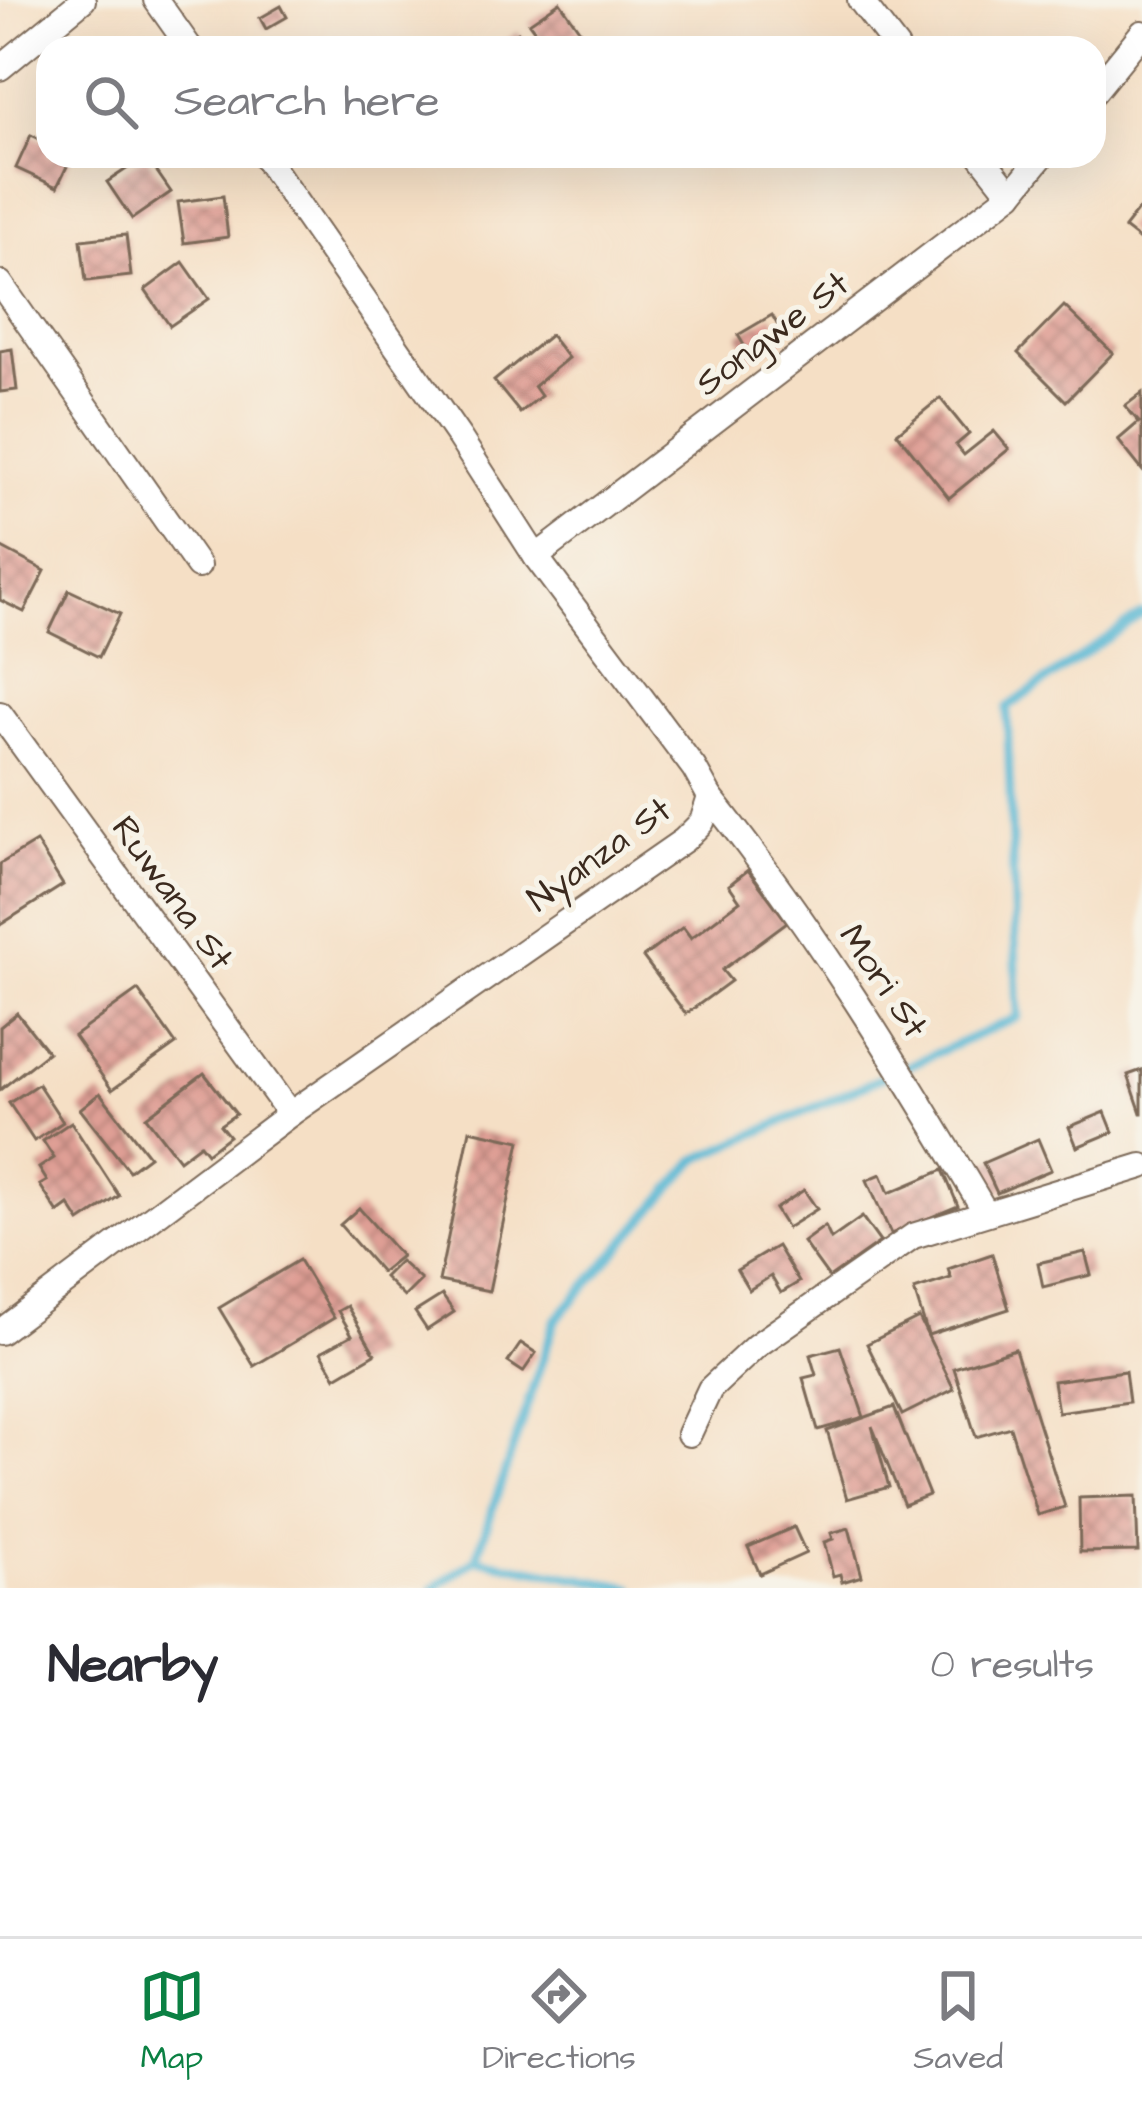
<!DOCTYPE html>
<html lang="en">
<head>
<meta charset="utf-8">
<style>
	:root { --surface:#fff; --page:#f2f2f3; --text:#2b2b33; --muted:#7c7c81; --line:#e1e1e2; --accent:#0b8043 }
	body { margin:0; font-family:"Architects Daughter",sans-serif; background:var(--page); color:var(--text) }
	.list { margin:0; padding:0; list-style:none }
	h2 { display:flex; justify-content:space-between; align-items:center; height:156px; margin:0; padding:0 48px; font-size:51px }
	h2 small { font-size:39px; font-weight:400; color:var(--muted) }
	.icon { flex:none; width:66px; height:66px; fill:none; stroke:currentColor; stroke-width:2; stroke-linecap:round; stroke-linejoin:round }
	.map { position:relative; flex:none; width:1142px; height:1588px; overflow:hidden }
	.search { position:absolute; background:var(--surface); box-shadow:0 12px 48px #0002; left:36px; right:36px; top:36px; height:132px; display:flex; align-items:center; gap:30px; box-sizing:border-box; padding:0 42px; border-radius:36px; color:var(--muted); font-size:45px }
	.sheet { height:348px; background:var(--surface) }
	nav { display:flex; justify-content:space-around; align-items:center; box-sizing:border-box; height:168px; border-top:3px solid var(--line); background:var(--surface); font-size:33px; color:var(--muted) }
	nav a { display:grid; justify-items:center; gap:6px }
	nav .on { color:var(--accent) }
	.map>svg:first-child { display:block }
</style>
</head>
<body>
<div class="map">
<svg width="1142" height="1588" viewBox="0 0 1142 1588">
	<defs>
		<pattern id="building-cross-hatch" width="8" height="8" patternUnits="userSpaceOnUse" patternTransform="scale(3)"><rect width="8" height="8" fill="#df9f95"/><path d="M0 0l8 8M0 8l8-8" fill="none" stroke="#b68279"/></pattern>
	</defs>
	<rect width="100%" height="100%" fill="#f7f3e8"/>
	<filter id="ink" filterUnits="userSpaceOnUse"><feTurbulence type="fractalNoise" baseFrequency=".00833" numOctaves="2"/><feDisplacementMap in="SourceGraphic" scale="24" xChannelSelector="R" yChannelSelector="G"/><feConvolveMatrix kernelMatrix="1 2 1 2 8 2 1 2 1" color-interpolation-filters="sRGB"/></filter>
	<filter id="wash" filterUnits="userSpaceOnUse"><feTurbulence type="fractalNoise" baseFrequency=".004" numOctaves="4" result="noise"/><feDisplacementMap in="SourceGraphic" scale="48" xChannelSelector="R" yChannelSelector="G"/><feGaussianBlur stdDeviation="2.7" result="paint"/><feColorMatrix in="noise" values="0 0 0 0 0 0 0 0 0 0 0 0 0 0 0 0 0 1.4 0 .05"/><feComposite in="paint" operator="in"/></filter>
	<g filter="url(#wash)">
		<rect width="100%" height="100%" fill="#f5dfc5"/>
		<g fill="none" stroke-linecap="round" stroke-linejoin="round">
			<!-- stream -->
			<g stroke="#54b6d3" stroke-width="9">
				<path d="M476,1559L555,1321L696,1160L1018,1017L1007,708L1142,614"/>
				<path d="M434,1588L476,1559L632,1588"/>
			</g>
		</g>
		<g id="blocks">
			<!-- building -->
			<g fill="url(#building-cross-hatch)">
				<path d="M560,2L592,48H534L532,44L540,38L529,23Z"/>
				<path d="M281,6L287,17L266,29L260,18Z"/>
				<path d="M518,32L529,48H501L499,44Z"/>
				<path d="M31,135L48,143V156H72L57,187L16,168Z"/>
				<path d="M146,156L171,192L132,219L107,182Z"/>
				<path d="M223,196L228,237L184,243L178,202Z"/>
				<path d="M1139,209L1142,211V242L1124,228Z"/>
				<path d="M126,235L131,276L86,281L81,240Z"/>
				<path d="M183,262L209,299L170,326L145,290Z"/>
				<path d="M1064,306L1113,353L1066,401L1018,353Z"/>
				<path d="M772,315L786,340L752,359L738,335Z"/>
				<path d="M550,335L568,358L534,386L541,396L520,413L494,381Z"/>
				<path d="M12,349L17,390L0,392V351Z"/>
				<path d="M1142,393V470L1118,440L1139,422L1125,406Z"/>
				<path d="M940,398L969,434L956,445L964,455L994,431L1009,449L949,498L897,433Z"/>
				<path d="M0,547L45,571L24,612L0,600Z"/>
				<path d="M69,590L120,614L99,657L49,632Z"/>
				<path d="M36,842L63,885L0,925V864Z"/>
				<path d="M748,870L787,922L722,970L731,981L686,1014L643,957L683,927L691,938L740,901L729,885Z"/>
				<path d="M138,990L176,1044L112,1090L74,1036Z"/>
				<path d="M17,1013L48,1052L0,1090V1027Z"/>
				<path d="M1142,1070V1113H1141L1128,1075Z"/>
				<path d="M204,1073L236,1114L220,1125L229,1136L207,1153L200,1144L179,1160L146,1117Z"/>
				<path d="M38,1084L63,1122L34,1141L9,1103Z"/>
				<path d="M100,1093L149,1156L129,1171L80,1109Z"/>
				<path d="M1105,1112L1113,1132L1077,1147L1069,1127Z"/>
				<path d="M71,1122L119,1196L80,1222L69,1205L58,1213L40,1185L47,1181L39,1168L54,1158L43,1141Z"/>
				<path d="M470,1130L520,1141L489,1291L439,1281Z"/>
				<path d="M1038,1139L1051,1170L997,1193L983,1163Z"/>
				<path d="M943,1170L958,1206L891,1234L867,1180L881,1174L889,1193Z"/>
				<path d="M804,1190L817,1209L787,1228L775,1209Z"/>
				<path d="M359,1208L401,1256L381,1272L340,1225Z"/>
				<path d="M862,1217L880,1242L829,1278L803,1242L825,1226L831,1239Z"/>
				<path d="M777,1246L799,1282L781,1293L771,1276L749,1290L737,1270Z"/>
				<path d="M1085,1252L1091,1275L1043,1287L1038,1263Z"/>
				<path d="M992,1254L1009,1309L928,1335L914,1290L951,1278L948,1269Z"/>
				<path d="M299,1260L334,1318L254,1366L219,1308Z"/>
				<path d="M400,1261L421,1280L404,1297L384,1277Z"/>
				<path d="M442,1295L454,1312L427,1330L415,1312Z"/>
				<path d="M347,1306L375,1354L336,1377L321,1352L352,1335L338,1311Z"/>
				<path d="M919,1318L954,1389L902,1415L867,1344Z"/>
				<path d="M521,1343L536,1353L523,1372L508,1362Z"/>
				<path d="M840,1347L864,1417L818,1430L803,1378L816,1375L810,1355Z"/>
				<path d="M1015,1349L1065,1507L1038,1515L1010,1427L976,1437L954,1368Z"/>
				<path d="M1125,1371L1129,1402L1058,1412L1053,1381Z"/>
				<path d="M894,1407L929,1495L904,1505L872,1426L889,1487L847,1499L827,1431Z"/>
				<path d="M1136,1496L1138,1551L1080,1552L1079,1498Z"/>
				<path d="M794,1527L806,1553L760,1574L748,1547Z"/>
				<path d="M849,1528L862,1576L842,1582L840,1574L833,1576L824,1542L833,1539L831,1533Z"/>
			</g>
		</g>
	</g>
	<g filter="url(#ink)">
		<use href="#blocks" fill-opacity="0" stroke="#7c6958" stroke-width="3"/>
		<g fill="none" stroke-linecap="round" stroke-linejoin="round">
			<defs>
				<g id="street">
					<path d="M156,0L190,48"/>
					<path d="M860,0L897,48"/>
					<path d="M0,68L83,0"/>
					<path d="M1094,92L1142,33"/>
					<path d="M981,156L1011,194"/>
					<path d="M0,283L198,566"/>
					<path d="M536,557L1011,194L1042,156"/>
					<path d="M0,714L290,1114"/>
					<path d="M710,797C814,927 901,1069 986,1213"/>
					<path d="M0,1332L290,1114L684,840L702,822L710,797L694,768L536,557L459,437L264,156"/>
					<path d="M689,1434L710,1389L756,1346L913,1236L1142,1166"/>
				</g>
			</defs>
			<!-- street casing -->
			<use href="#street" stroke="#7c6958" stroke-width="28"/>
			<!-- street -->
			<use href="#street" stroke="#fff" stroke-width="24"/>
		</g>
	</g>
	<g text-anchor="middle" stroke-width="10" stroke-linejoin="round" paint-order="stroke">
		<!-- street labels -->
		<g font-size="36" fill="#3b2a1e" stroke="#f7f3e8">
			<text transform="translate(771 332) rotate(-37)" y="13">Songwe St</text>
			<text transform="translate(598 853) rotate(-36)" y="13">Nyanza St</text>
			<text transform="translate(174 892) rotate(54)" y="13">Ruwana St</text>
			<text transform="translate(885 980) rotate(56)" y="13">Mori St</text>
		</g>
	</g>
</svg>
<div class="search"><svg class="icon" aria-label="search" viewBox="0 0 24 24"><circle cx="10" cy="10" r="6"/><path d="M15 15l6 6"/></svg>Search here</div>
</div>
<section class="sheet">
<h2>Nearby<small>0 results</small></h2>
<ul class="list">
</ul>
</section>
<nav>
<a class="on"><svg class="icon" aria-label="map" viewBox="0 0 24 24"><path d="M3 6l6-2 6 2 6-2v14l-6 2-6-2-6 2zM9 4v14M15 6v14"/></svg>Map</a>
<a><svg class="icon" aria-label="directions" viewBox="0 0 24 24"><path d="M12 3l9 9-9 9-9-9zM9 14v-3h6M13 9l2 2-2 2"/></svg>Directions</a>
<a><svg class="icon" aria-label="saved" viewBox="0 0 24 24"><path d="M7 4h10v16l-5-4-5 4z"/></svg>Saved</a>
</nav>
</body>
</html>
